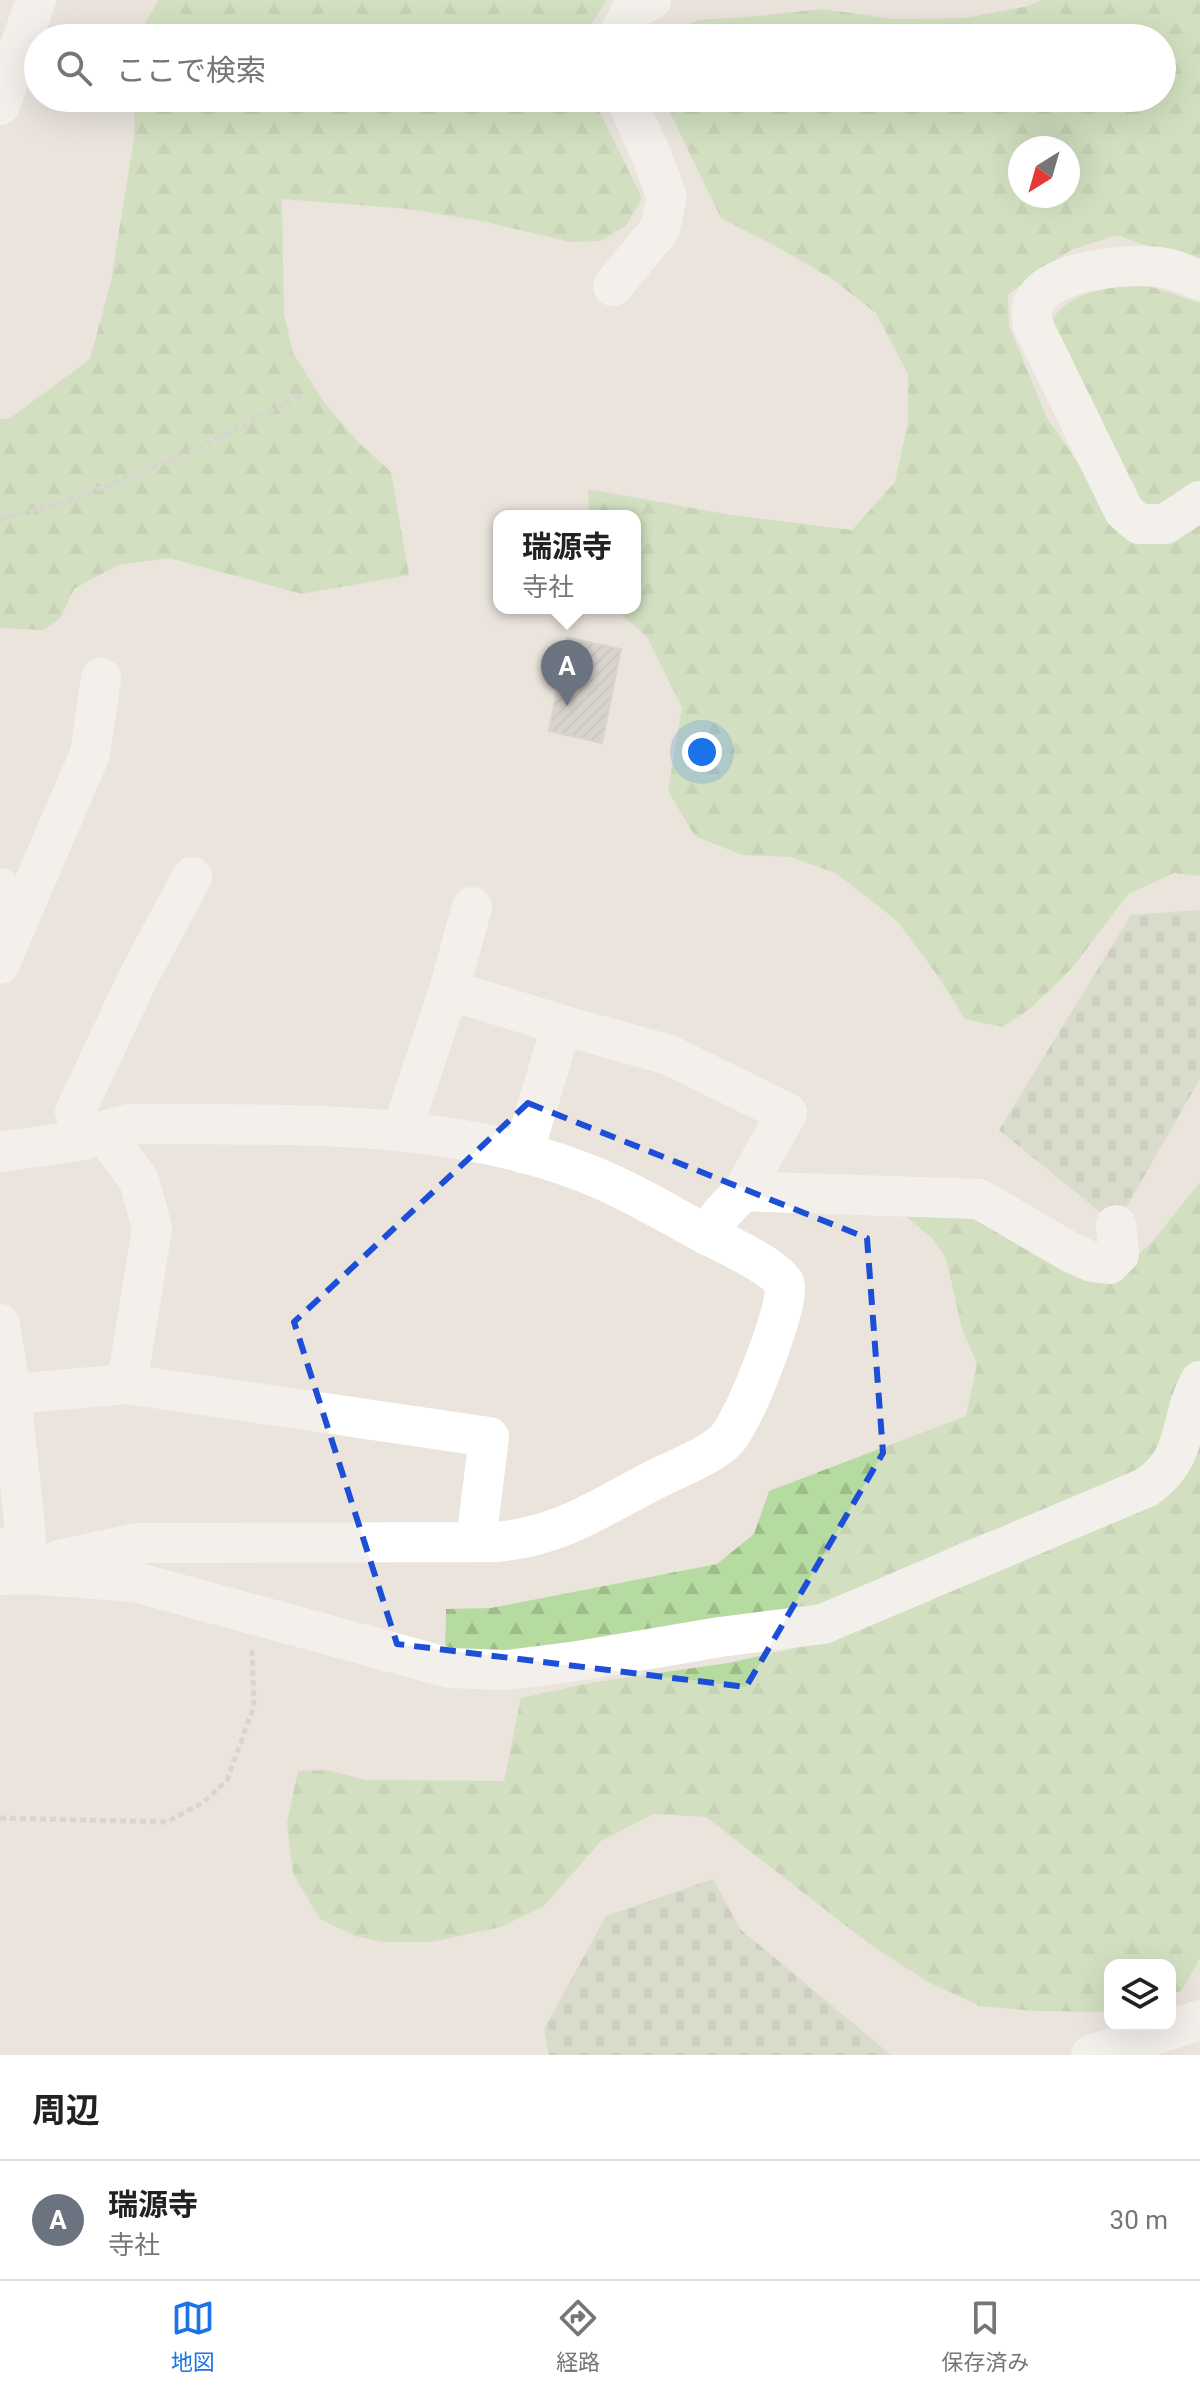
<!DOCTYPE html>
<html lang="ja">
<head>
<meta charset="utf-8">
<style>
	:root { --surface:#fff; --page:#f6f6f6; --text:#222; --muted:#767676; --line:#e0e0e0; --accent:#1a73e8 }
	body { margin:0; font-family:Roboto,"Noto Sans JP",sans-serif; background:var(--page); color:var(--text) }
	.controls { position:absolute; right:24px; bottom:24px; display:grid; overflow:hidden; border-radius:16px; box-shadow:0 8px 32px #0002 }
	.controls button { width:72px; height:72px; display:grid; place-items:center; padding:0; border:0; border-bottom:2px solid var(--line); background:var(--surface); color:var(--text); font:40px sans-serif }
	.compass { position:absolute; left:1008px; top:136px; width:72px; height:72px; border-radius:50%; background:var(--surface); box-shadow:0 8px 32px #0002; rotate:217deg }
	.you { position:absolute; left:702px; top:752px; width:28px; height:28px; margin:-20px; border:6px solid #fff; border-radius:50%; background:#1a73e8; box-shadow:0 0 0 12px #1a73e833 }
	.badge { display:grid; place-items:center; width:52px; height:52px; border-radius:50%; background:var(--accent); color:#fff; font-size:26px; font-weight:700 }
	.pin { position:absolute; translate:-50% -66px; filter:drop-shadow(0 2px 4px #0008) }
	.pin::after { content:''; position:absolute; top:42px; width:28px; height:24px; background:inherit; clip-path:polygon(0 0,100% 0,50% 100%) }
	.popup { position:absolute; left:493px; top:510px; width:148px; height:104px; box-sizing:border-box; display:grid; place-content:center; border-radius:16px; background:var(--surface); filter:drop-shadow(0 2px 6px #0005); font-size:26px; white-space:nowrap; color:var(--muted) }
	.popup b { font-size:30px; color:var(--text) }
	.popup::after { content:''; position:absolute; left:50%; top:100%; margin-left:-16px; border:16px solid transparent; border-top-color:var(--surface) }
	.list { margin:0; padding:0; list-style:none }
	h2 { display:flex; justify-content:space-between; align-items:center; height:104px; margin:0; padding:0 32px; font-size:34px }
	h2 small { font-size:26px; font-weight:400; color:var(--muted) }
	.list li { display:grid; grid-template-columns:52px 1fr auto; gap:24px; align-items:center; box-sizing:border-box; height:120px; padding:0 32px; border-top:2px solid var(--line) }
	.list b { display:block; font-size:30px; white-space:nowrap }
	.list p { margin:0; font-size:26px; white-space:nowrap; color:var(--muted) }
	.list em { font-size:26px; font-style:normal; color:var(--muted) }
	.icon { flex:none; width:44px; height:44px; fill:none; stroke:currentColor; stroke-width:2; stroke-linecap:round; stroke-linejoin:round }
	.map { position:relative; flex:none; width:1200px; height:2055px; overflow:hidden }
	.search { position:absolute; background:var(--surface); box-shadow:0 8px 32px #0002; left:24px; right:24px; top:24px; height:88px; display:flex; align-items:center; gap:20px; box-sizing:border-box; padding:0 28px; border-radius:44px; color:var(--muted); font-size:30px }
	.sheet { height:224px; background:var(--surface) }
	nav { display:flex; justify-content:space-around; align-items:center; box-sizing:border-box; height:112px; border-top:2px solid var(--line); background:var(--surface); font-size:22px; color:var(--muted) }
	nav a { display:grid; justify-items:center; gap:4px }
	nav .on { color:var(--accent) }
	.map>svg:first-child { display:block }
</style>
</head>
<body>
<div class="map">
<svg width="1200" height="2055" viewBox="0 0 1200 2055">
	<defs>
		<pattern id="forest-firs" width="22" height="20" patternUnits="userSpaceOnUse" patternTransform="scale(2)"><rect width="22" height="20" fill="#b6dba0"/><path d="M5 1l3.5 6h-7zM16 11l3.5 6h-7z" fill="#9dbc8a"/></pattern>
		<pattern id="cemetery-stones" width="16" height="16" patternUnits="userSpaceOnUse" patternTransform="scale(2)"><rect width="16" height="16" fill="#c5d2b7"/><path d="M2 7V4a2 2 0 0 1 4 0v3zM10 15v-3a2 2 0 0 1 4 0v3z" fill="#a9b49e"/></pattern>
		<pattern id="building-hatch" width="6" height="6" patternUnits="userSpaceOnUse" patternTransform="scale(2)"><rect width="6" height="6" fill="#c3bfb9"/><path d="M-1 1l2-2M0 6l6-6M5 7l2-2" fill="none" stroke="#a8a49f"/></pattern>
	</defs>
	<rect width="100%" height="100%" fill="#eae4dd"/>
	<!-- forest -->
	<g fill="url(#forest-firs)" fill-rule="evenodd">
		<path d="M159,0H607L586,32V38H136Z"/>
		<path d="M1041,0H1200V264L1117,235L1071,250L1041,269L1008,295L1009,326L1047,418L1114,515L1200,518V876L1174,873L1128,894L1072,968L1031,1008L1003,1027L965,1019L938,976L897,921L836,873L790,857L742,855L695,836L668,791L682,707L647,637L614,608H635V516H589L588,489L731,515L852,530L895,482L908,422V374L876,313L832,279L783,250L721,218L663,98H1162V38H663L698,20L760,16L821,9L894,19L966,18L1029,6ZM1020,148H1068V196H1020Z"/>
		<path d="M135,98H593L642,198L626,226L600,241L570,242L486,222L409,209L282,199L284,314L293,353L326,405L358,442L391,472L409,575L302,594L169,558L118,565L74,589L60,619L43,630L0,628V419H9L90,359L111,281L134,138Z"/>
		<path d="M1143,284L1200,303V493L1141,514L1051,322C1070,289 1109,288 1143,284Z"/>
		<path d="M1200,1182V1366L1157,1470L964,1541L820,1609L575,1644L445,1657L446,1609L491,1608L717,1564L754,1534L769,1491L966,1416L977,1364L962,1329L946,1258L931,1237L893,1206L971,1211L1116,1274L1152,1242Z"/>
		<path d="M1200,1405V1958L1181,1991L1170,1995V1965H1110V2010L1098,2012L1035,2011L980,2006L928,1982L868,1943L706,1817L653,1814L601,1841L544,1906L501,1927L431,1942H383L355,1936L320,1919L293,1874L287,1823L298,1771L328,1770L365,1780L504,1781L521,1698L590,1683L728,1663L823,1642L1149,1494Z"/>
	</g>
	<!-- cemetery -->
	<g fill="url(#cemetery-stones)">
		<path d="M1200,910V1079L1116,1225L999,1130L1131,915Z"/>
		<path d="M713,1879L740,1929L891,2055H549L544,2029L606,1916Z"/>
	</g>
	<!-- building -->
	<path fill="url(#building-hatch)" stroke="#c5c0b7" stroke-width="2" d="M567,638L621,649L602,743L549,731Z"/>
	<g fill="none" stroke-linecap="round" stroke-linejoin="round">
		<!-- path -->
		<g stroke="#c3c3c3" stroke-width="5" stroke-dasharray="6 4" stroke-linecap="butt">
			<path d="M0,519L66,502L187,454L300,396"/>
			<path d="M0,1818L167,1822L204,1802L227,1780L254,1706L252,1649"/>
		</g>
		<!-- minor -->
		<g stroke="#fff" stroke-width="40">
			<path d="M617,38L633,8L651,0"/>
			<path d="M0,105L36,0"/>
			<path d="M1200,280C1189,276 1177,270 1165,268C1132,262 1047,269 1033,304C1031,310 1032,317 1032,323L1124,511L1139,524H1165L1200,501"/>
			<path d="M613,286L660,229L667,197L652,157L626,98"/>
			<path d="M0,888L18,921L0,964"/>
			<path d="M18,921L90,754L101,678"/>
			<path d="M449,990L562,1025"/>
			<path d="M402,1130L449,990L472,907"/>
			<path d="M102,1131L139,1180L152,1228L127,1384L489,1437L476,1542"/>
			<path d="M85,1140L75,1112L139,976L192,877"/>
			<path d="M0,1152L85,1140L102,1131L128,1124C272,1125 435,1118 572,1168C618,1184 659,1209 702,1232C722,1243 772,1264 784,1283C792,1298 752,1396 742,1414C737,1423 733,1433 726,1440C706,1459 676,1468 652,1481C597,1509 561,1536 496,1542L136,1543L59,1560L29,1574"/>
			<path d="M523,1153L562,1025L669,1055L787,1113L743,1191"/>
			<path d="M707,1235L721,1214L743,1191L979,1199L1070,1252L1092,1262L1109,1264L1119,1254L1116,1225"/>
			<path d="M0,1324L11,1394L127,1384"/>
			<path d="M0,1395L11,1394L26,1538L0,1552"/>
			<path d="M0,1575L29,1574L135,1582L449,1668L507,1670L578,1661L720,1637L823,1624L1147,1487C1190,1457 1178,1422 1200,1381"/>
			<path d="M1091,2055L1200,2020"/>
		</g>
	</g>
	<!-- marked area -->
	<path d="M0 0H1200V2055H0ZM528,1103L867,1238L883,1453L746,1687L397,1644L294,1322Z" fill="#eae4dd" fill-opacity=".55" fill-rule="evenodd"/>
	<path fill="none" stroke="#1d4ed8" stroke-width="6" stroke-dasharray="16 10" stroke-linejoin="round" d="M528,1103L867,1238L883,1453L746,1687L397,1644L294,1322Z"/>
</svg>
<div class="controls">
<button><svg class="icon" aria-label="layers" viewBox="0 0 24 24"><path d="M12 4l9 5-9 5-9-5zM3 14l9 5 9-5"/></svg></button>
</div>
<svg class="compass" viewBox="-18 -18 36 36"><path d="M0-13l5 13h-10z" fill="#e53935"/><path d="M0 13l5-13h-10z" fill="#767676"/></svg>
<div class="you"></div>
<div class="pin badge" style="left:567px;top:706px;background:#6b7280">A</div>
<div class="popup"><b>瑞源寺</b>寺社</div>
<div class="search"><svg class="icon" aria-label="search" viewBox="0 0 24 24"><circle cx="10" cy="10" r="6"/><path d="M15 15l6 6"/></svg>ここで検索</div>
</div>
<section class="sheet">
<h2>周辺<small></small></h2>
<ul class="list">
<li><span class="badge" style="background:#6b7280">A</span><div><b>瑞源寺</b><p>寺社</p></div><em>30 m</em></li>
</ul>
</section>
<nav>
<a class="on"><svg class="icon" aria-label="map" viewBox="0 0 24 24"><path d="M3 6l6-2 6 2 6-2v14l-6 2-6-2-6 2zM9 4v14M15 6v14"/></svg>地図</a>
<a><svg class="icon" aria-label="directions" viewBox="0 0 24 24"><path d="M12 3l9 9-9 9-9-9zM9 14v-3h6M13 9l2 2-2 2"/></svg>経路</a>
<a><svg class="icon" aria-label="saved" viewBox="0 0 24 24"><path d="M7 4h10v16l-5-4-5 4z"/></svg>保存済み</a>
</nav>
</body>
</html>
